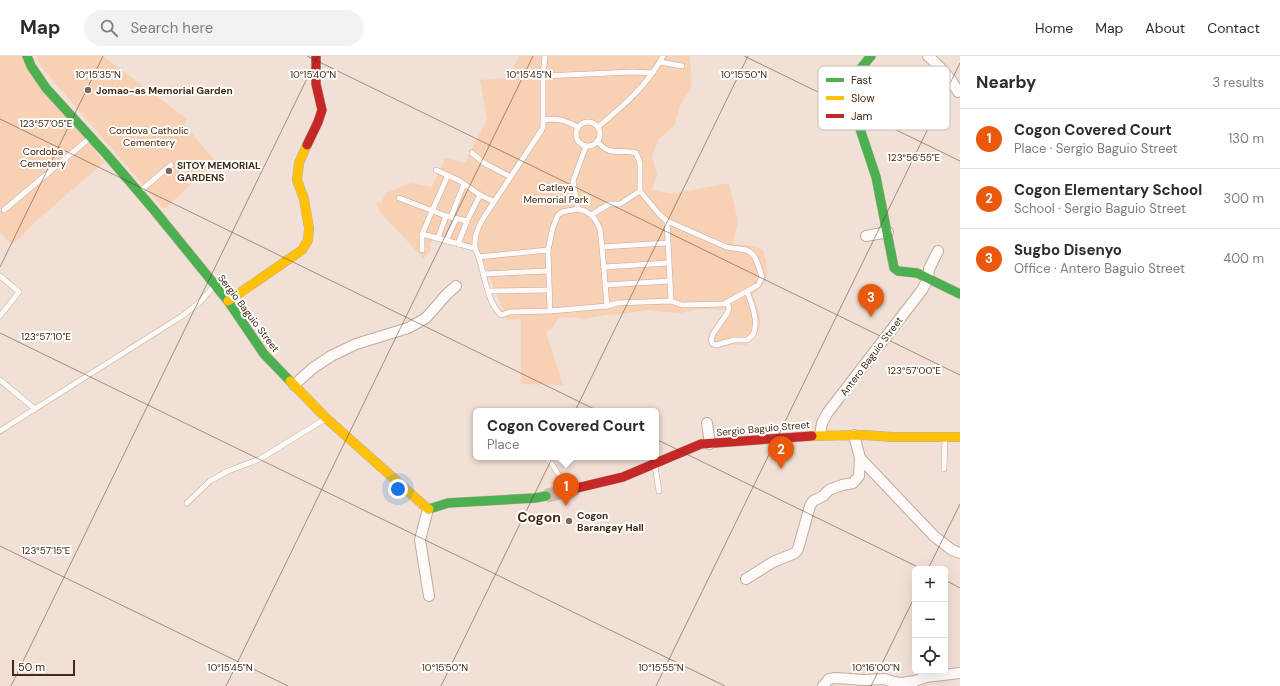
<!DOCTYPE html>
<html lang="en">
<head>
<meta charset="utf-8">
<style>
	:root { --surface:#fff; --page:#f2f2f3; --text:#2b2b33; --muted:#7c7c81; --line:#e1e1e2; --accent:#ea580c }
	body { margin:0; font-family:"DM Sans",sans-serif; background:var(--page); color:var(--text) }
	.controls { position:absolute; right:12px; bottom:12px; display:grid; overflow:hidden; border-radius:6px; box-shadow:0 4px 16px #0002 }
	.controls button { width:36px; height:36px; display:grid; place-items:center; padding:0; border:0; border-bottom:1px solid var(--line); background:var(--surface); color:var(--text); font:20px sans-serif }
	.scale { position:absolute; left:12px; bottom:10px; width:63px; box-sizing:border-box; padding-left:4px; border:2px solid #442913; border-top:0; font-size:11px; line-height:14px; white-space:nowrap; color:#442913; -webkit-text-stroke:3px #fff; paint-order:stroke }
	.you { position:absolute; left:398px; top:433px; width:14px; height:14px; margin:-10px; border:3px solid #fff; border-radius:50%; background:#1a73e8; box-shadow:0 0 0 6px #1a73e833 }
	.badge { display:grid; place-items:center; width:26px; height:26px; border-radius:50%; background:var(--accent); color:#fff; font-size:13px; font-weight:700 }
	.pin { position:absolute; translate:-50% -33px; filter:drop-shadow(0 1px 2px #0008) }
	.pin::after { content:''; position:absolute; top:21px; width:14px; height:12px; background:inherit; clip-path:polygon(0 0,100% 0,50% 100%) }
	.popup { position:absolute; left:473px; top:352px; width:186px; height:52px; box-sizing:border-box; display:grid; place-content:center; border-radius:6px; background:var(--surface); filter:drop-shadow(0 1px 3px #0005); font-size:13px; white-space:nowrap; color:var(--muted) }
	.popup b { font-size:15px; color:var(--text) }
	.popup::after { content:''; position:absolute; left:50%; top:100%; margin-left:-8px; border:8px solid transparent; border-top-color:var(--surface) }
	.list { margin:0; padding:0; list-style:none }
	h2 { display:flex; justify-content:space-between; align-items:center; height:52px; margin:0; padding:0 16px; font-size:17px }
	h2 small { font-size:13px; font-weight:400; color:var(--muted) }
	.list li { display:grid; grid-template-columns:26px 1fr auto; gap:12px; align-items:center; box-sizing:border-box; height:60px; padding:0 16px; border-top:1px solid var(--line) }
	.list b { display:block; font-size:15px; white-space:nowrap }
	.list p { margin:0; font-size:13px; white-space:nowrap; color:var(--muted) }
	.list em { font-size:13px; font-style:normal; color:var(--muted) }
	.icon { flex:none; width:22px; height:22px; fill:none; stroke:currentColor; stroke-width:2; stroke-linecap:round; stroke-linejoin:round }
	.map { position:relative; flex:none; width:960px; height:630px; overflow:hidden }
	header { display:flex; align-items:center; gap:24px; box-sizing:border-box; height:56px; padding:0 20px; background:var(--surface); border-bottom:1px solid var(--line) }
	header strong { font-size:19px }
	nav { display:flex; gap:22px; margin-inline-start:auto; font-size:14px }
	.search { width:280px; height:36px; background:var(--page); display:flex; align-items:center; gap:10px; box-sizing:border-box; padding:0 14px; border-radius:22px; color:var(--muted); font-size:15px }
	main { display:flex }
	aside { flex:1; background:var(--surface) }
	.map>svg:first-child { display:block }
</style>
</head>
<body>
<header>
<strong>Map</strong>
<div class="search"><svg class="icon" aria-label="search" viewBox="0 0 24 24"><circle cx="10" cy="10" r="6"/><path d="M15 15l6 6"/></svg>Search here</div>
<nav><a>Home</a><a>Map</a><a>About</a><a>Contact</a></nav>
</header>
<main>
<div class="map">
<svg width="960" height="630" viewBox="0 0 960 630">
	<rect width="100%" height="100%" fill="#f1e0d5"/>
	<!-- green -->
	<g fill="#f8d0b4">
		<path d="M0,0H23L104,106L43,159L12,189L0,176Z"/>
		<path d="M38,0H103L187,63L184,68L216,106L164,153L44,14L36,2Z"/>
		<path d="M519,0H690L692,30L681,48L674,70L658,84L652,101L657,118L652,134L672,138L729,127L738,165L733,188L755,190L763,194C769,216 771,222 753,239C759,253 766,273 751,285C750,286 747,288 746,289C742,289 737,288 733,289C721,291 716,295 707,285L710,276L725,254L699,253L680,257L647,254L615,259L610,258L585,263L575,261L558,262L554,270L546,277L563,329L521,328V263L507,264L480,197L438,183H433L430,188L431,194L424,203L379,155L376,146L381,147L386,137L411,127L432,131L445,102L465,107L487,63L480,24L508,22Z"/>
	</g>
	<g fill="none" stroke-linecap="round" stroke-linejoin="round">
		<!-- secondary-tunnel -->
		<path stroke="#cebbae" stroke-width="14" stroke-dasharray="14 7" stroke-linecap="butt" d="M546,440L577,432"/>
		<defs>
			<g id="lane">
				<path d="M545,0L543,20V71L541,75L484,161C479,169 474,180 475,190C475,194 478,198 479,202C485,220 487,246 501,259L510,256L550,255L607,250L617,247L671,245L682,249L724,248L758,229L762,221C759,212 756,197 746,194C738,192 731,193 724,190L667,165L659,158L640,135V107L636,97C619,92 611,102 597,85"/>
				<path d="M660,6L682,10"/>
				<path d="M543,20L633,16L653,17"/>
				<path d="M544,64C559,62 564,64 578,71"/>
				<circle cx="588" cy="78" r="12"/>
				<path d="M598,71C623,50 647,30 663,0"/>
				<path d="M472,97L484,107L511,121"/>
				<path d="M436,114L460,125L480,139L493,145"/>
				<path d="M139,136L171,109"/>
				<path d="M399,142L446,160L467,165"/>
				<path d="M578,153L573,125L586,90"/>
				<path d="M4,154L91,81"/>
				<path d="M591,159L609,148H620L640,135"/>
				<path d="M451,161L464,128"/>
				<path d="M667,165L671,245"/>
				<path d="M422,178L474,192"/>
				<path d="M438,182L446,160"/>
				<path d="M446,185L456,163"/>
				<path d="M458,188L467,165L480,139"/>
				<path d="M602,191L667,187"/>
				<path d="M422,194V178L448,119"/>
				<path d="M479,201L548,194"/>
				<path d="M604,211L668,207"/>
				<path d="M483,218L548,215"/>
				<path d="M0,220L19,236L0,260"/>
				<path d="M605,229L669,225"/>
				<path d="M489,235L548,234"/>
				<path d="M727,246L729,252L728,256L713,278L711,284L713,288L716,289L734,284H747L753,279C759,265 752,249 747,235"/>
				<path d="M550,255L548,194L553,171L558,159L562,156L578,153L585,155L591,159L595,163L600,173L602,191L607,250"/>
				<path d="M0,324L35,353"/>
				<path d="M0,375L182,260L200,246L214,230"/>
				<path d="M545,401L552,408L568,434"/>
				<path d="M655,410L659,435"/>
				<path d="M944,413L945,382"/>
				<path d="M187,447L210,425L228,415L260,403L325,363"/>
			</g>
			<g id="street">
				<path d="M928,0C940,11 951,21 958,36"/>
				<path d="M866,180L888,176"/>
				<path d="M294,329L313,312L331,300L356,288L408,272L426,262L446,239L456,230"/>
				<path d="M707,367L710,388"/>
				<path d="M820,379L822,367L828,356L922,234L928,223L929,213L938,195"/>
				<path d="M854,379L860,402L934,480L952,494L960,497"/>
				<path d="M428,453L420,484L429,540"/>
				<path d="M746,523L773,506L795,497L798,493L810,450L813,445L823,440L829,434L842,429L853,427L859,420L860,402"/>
				<path d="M823,630L829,623L836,622L864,624L885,623L893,626L902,627L915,625L926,621L960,617"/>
			</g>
			<g id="fast">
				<path d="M27,0L31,10L46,32L107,99L154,154L228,245L264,298L290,325"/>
				<path d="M871,0L857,17L850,33L861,76L876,121L894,212L898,215L917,217L960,238"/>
				<path d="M429,453L448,447L535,442L546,440"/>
			</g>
			<g id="slow">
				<path d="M228,245L302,194L308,184L309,172L304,143L297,124L299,107L307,89"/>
				<path d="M290,325L326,362L428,453H429"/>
				<path d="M812,380L864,379L892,381H960"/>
			</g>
			<g id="jam">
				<path d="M307,89L318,66L322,54L316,28V0"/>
				<path d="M577,432L623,421L701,388L812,380"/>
			</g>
		</defs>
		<!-- lane casing -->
		<use href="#lane" stroke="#c0ab9c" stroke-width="6"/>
		<!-- street casing -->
		<use href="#street" stroke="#c0ab9c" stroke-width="12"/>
		<!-- fast casing -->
		<use href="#fast" stroke="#c0ab9c" stroke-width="10"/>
		<!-- slow casing -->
		<use href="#slow" stroke="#c0ab9c" stroke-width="10"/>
		<!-- jam casing -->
		<use href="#jam" stroke="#c0ab9c" stroke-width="10"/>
		<!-- lane -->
		<use href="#lane" stroke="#fdfaf9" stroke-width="5"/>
		<!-- street -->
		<use href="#street" stroke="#fdfaf9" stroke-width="10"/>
		<!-- fast -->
		<use href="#fast" stroke="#4caf50" stroke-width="9"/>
		<!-- slow -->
		<use href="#slow" stroke="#ffc107" stroke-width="9"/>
		<!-- jam -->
		<use href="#jam" stroke="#c62828" stroke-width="9"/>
	</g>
	<!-- ticks -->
	<path fill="none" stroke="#442913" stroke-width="1" stroke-opacity="0.45" d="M307,0L960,319M744,0L960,105M0,63L922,513M0,211L103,0M0,277L725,630M0,490L288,630M928,513L960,448M945,524L960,532M11,630L318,0M226,630L533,0M441,630L748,0M656,630L960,7M871,630L915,540"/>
	<!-- markers -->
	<g fill="#816957" stroke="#fff" stroke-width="1.5">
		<circle cx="88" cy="34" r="4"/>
		<circle cx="169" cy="115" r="4"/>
		<circle cx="569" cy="465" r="4"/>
	</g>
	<g text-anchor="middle" stroke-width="4" stroke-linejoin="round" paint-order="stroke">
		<!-- poi labels -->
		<g font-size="10" font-weight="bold" fill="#442913" stroke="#fff" text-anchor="start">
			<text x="96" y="38">Jomao-as Memorial Garden</text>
			<text x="177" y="113">SITOY MEMORIAL<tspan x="177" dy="12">GARDENS</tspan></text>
			<text x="577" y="463">Cogon<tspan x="577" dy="12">Barangay Hall</tspan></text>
		</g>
		<!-- park labels -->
		<g font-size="10" fill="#472100" stroke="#fff">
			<text x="149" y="78">Cordova Catholic<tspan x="149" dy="12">Cementery</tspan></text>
			<text x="43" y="99">Cordoba<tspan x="43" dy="12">Cemetery</tspan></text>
			<text x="556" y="135">Catleya<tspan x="556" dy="12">Memorial Park</tspan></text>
		</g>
		<!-- street labels -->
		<g font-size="10" fill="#442913" stroke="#fff">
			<text transform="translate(249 257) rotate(53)" y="4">Sergio Baguio Street</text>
			<text transform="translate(871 300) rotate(-53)" y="4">Antero Baguio Street</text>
			<text transform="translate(763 372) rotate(-5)" y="4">Sergio Baguio Street</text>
		</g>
		<!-- district labels -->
		<g font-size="14" font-weight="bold" fill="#442913" stroke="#fff">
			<text x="539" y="466">Cogon</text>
		</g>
	</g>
	<!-- legend -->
	<rect x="818" y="10" width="132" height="64" rx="6" fill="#fff" stroke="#c7bfb8" stroke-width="1"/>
	<rect x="826" y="22" width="18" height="4" fill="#4caf50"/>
	<rect x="826" y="40" width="18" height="4" fill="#ffc107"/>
	<rect x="826" y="58" width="18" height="4" fill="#c62828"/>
	<g font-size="11" fill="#442913">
		<text x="851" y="28">Fast</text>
		<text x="851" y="46">Slow</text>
		<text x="851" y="64">Jam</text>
	</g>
	<g font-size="10" text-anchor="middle" fill="#442913" stroke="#fff" stroke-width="4" stroke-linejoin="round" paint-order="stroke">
		<text x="98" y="22">10°15'35"N</text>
		<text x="313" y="22">10°15'40"N</text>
		<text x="529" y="22">10°15'45"N</text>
		<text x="744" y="22">10°15'50"N</text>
		<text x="46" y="71">123°57'05"E</text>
		<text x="914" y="105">123°56'55"E</text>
		<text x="46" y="284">123°57'10"E</text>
		<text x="914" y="318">123°57'00"E</text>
		<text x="46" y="498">123°57'15"E</text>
		<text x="230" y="615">10°15'45"N</text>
		<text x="445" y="615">10°15'50"N</text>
		<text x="661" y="615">10°15'55"N</text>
		<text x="876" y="615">10°16'00"N</text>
	</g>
</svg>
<div class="controls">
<button>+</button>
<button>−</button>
<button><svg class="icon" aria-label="locate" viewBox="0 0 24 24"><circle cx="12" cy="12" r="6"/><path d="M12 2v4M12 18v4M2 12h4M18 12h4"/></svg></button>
</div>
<div class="scale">50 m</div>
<div class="you"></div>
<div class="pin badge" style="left:566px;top:450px">1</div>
<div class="popup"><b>Cogon Covered Court</b>Place</div>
<div class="pin badge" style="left:781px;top:413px">2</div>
<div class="pin badge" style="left:871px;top:261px">3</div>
</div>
<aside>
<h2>Nearby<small>3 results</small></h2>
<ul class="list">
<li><span class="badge">1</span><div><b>Cogon Covered Court</b><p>Place · Sergio Baguio Street</p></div><em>130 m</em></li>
<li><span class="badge">2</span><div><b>Cogon Elementary School</b><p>School · Sergio Baguio Street</p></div><em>300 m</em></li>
<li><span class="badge">3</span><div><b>Sugbo Disenyo</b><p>Office · Antero Baguio Street</p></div><em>400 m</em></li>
</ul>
</aside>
</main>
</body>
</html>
